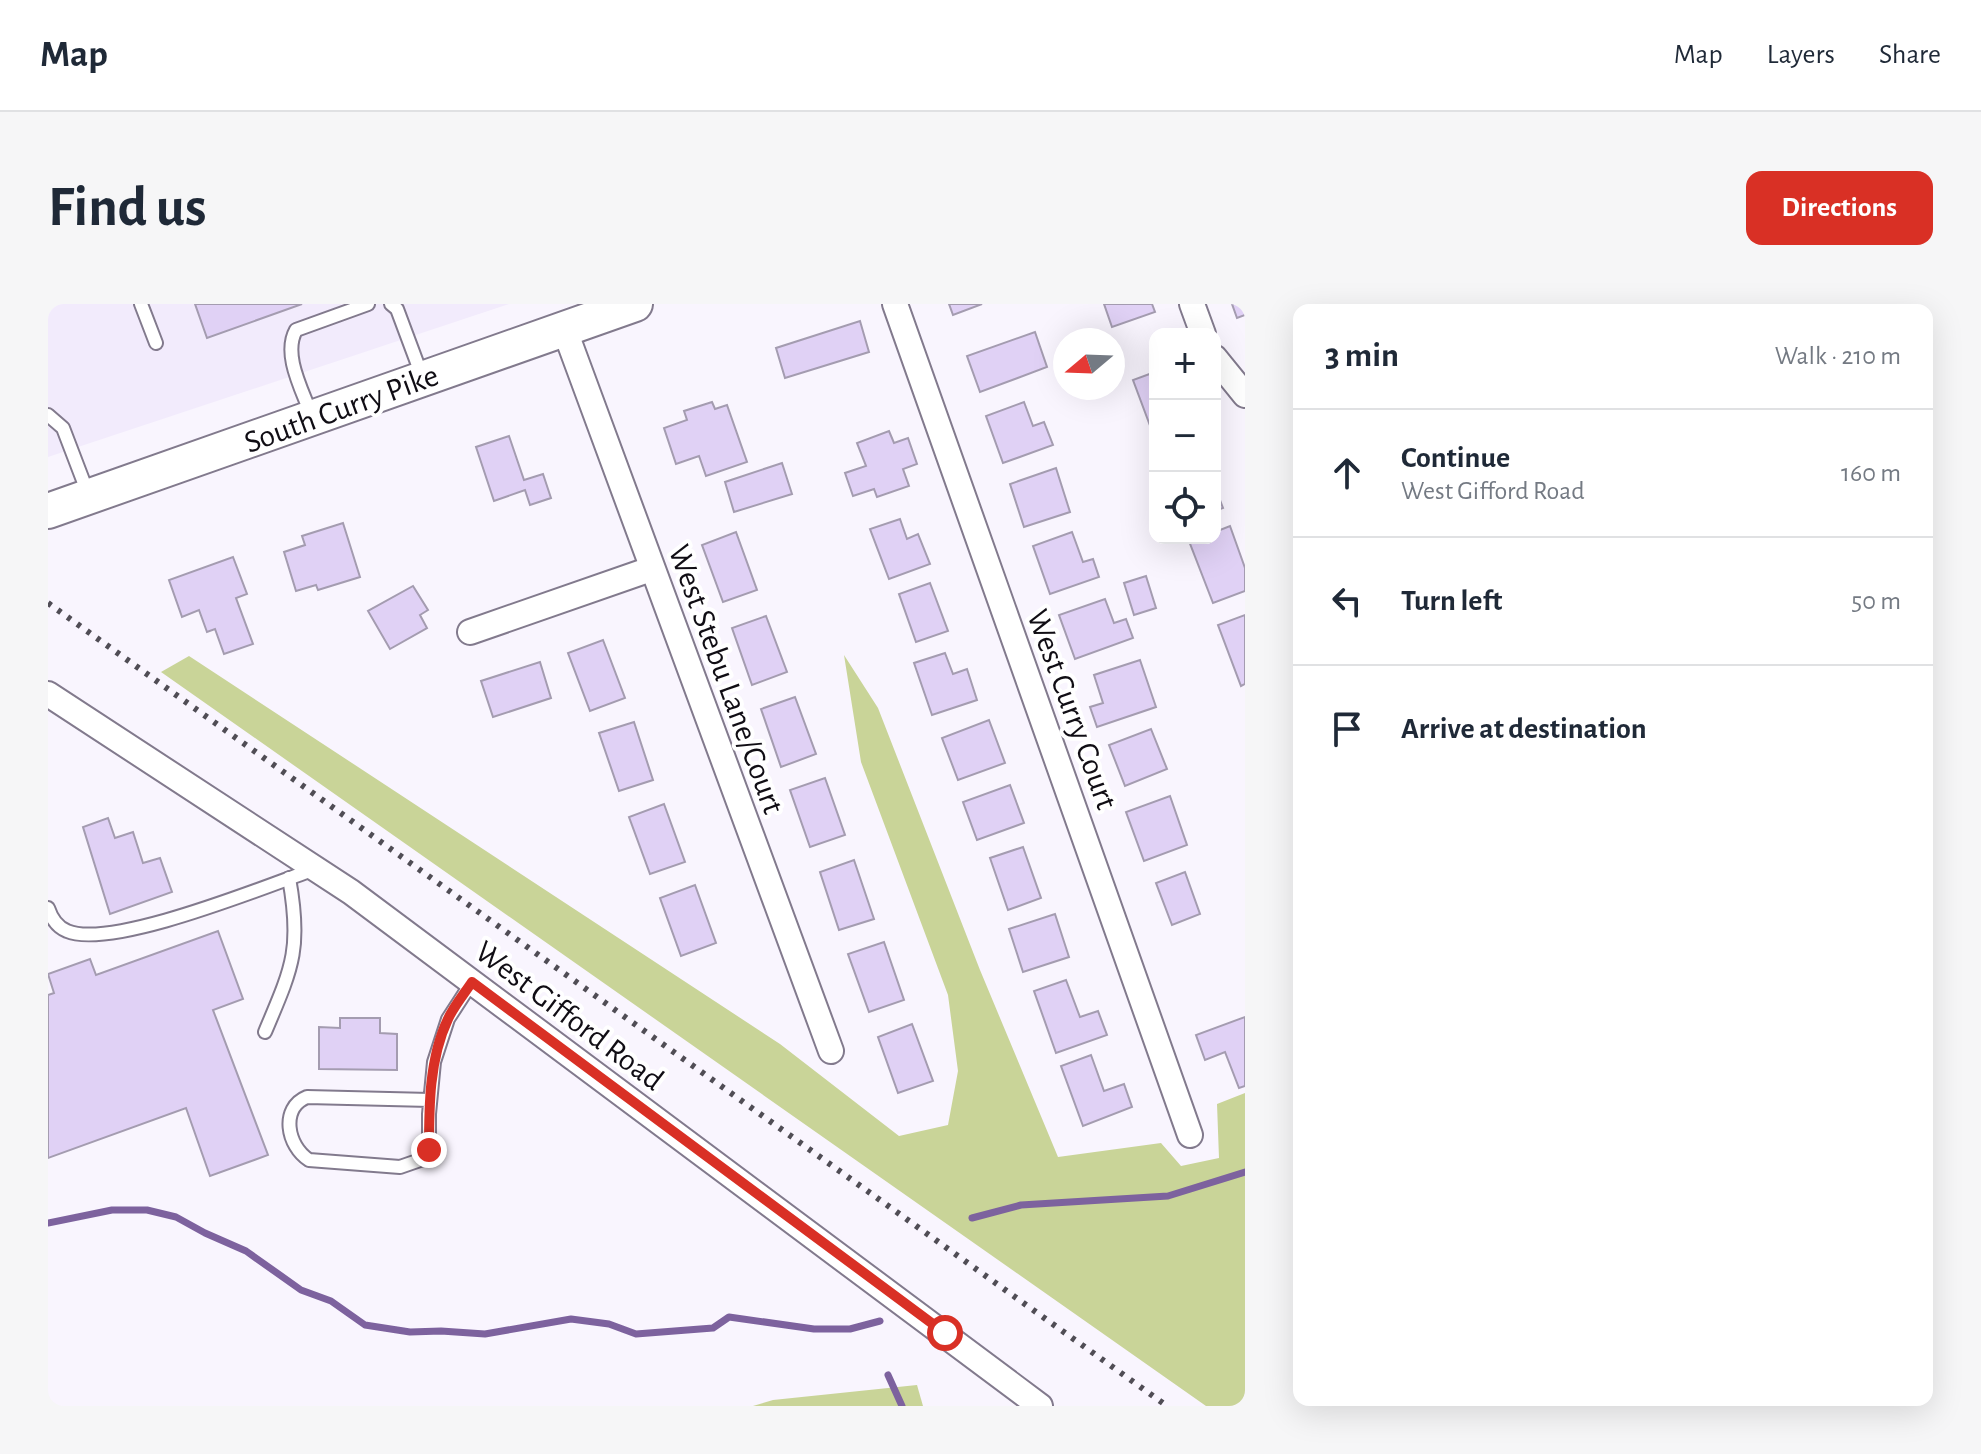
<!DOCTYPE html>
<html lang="en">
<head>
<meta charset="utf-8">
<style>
	:root { --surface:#fff; --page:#f6f6f7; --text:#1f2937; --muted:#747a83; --line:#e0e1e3; --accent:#d93025 }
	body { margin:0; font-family:"Alegreya Sans",sans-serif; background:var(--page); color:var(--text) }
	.controls { position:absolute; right:24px; top:24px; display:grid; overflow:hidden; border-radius:16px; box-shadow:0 8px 32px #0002 }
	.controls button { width:72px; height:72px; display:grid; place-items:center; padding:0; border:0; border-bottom:2px solid var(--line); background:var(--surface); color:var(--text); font:40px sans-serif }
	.compass { position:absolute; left:1005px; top:24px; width:72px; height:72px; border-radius:50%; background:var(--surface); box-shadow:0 8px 32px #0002; rotate:251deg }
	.stop { position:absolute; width:24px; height:24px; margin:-18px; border:6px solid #d93025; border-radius:50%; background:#fff }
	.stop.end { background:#d93025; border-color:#fff; box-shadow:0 2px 8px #0008 }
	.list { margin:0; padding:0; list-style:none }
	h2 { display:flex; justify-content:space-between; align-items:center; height:104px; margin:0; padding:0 32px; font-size:34px }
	h2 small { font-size:26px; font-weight:400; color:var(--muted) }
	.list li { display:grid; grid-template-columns:52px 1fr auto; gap:24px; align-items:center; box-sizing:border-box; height:128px; padding:0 32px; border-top:2px solid var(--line) }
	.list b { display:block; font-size:30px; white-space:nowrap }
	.list p { margin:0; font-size:26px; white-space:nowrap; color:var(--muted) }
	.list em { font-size:26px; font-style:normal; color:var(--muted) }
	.icon { flex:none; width:44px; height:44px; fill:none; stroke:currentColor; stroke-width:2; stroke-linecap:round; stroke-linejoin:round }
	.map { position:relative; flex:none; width:1197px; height:1102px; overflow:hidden; border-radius:16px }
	header { display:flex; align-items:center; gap:48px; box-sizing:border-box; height:112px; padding:0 40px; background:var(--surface); border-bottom:2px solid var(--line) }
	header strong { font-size:38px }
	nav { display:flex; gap:44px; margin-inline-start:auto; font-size:28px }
	.intro { display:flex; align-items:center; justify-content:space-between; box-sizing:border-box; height:192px; padding:0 48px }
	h1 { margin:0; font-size:56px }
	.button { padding:20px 36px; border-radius:16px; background:var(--accent); color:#fff; font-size:28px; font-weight:700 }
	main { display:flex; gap:48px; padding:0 48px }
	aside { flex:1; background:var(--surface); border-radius:16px; box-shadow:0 8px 32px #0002 }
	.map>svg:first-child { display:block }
</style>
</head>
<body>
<header>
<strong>Map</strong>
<nav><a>Map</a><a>Layers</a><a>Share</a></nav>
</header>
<div class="intro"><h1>Find us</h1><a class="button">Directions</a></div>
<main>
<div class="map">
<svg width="1197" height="1102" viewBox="0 0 1197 1102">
	<rect width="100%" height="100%" fill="#f9f5fe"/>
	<!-- built -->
	<path fill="#f2ebfc" d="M0,0H461L0,153Z"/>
	<!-- green -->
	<g fill="#c9d498">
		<path d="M796,351L830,404L932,666L1010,853L1113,839L1133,862L1171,854L1169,800L1197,789V1102H1158L113,368L141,352L732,740L851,832L900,821L910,767L900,691L813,458Z"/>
		<path d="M869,1081L875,1102H705L725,1096Z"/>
	</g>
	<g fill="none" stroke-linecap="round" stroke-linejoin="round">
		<!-- stream -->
		<g stroke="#7d629e" stroke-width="7">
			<path d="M924,914L973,901L1120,892L1197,868"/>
			<path d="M0,919L64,906H99L128,913L157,929L198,947L253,986L283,997L317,1021L362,1028L393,1027L437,1030L523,1015L561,1020L588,1030L665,1024L681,1013L766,1025H802L832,1017"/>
			<path d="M840,1071L854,1102"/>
		</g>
	</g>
	<!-- building -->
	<g fill="#e0d1f5" stroke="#a49cb0" stroke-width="2">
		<path d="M147,0H254L159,34Z"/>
		<path d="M901,0H934L905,11Z"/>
		<path d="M1056,0H1104L1107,8L1064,23Z"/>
		<path d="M1184,0H1197V11L1189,14Z"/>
		<path d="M812,17L821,48L737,74L728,44Z"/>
		<path d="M987,28L999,63L932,88L919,52Z"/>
		<path d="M1107,68V135L1085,76Z"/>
		<path d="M664,98L667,105L679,101L699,158L658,172L651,152L628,160L616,124L639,116L636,107Z"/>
		<path d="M976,98L985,122L996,118L1005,141L955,159L938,112Z"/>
		<path d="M841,127L846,139L860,134L869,160L855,165L861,182L829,193L826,185L805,192L797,169L818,162L809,139Z"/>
		<path d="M461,132L476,176L495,170L503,194L482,201L477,186L446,197L428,143Z"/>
		<path d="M734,159L744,190L686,208L677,178Z"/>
		<path d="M1008,164L1022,208L976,223L962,180Z"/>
		<path d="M1167,183L1175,204L1167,207Z"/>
		<path d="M852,215L859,235L870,230L882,260L841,275L822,225Z"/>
		<path d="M295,219L312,273L270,286L268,281L248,287L236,248L257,241L254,232Z"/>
		<path d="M1182,222L1197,264V287L1165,299L1141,237L1150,234H1167V228Z"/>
		<path d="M688,228L709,286L675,298L654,241Z"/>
		<path d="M1024,228L1035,258L1045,255L1051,273L1002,290L985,242Z"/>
		<path d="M185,253L199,290L188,294L205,340L176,350L167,325L159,328L151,306L134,313L121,276Z"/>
		<path d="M1098,272L1108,304L1086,311L1076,279Z"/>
		<path d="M882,279L900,327L868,338L851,290Z"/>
		<path d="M365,282L380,306L372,311L379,324L342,345L320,307Z"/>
		<path d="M1057,295L1066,319L1078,315L1085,334L1027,355L1011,311Z"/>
		<path d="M1197,311V380L1193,382L1170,321Z"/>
		<path d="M718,312L739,368L704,381L684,324Z"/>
		<path d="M555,336L577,394L542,407L520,349Z"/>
		<path d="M897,349L905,370L919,365L929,396L884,411L866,359Z"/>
		<path d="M1092,356L1108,403L1049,423L1042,403L1055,399L1046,371Z"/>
		<path d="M492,358L503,394L445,413L433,377Z"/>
		<path d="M747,393L768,450L733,463L713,405Z"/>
		<path d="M941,416L957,459L910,476L894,434Z"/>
		<path d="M586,418L605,476L571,487L551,429Z"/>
		<path d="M1103,425L1119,465L1077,482L1061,441Z"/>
		<path d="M777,474L797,531L762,543L742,486Z"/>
		<path d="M962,481L976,519L929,536L915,498Z"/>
		<path d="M1122,492L1139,541L1096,557L1078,508Z"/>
		<path d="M616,500L637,558L602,570L581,513Z"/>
		<path d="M60,514L67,534L85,528L95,559L112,554L124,588L62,610L35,523Z"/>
		<path d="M975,543L993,594L960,606L942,554Z"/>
		<path d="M806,556L826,615L791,626L772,568Z"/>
		<path d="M1137,568L1152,610L1124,621L1108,579Z"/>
		<path d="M647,581L668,639L633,652L612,594Z"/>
		<path d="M1007,610L1021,653L975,668L961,625Z"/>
		<path d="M170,627L195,695L165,706L220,851L162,872L138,804L0,854V691L6,689L0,670L42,655L48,671Z"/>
		<path d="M836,638L856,696L821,708L800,650Z"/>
		<path d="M1018,676L1032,713L1050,707L1059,731L1008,749L986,687Z"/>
		<path d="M1197,713V782L1191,784L1177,748L1157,756L1148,731Z"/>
		<path d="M292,714H332V729L349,730V766L271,765V723L292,724Z"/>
		<path d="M864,720L885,777L850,789L830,733Z"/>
		<path d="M1043,751L1056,787L1076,780L1084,803L1035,822L1013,762Z"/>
	</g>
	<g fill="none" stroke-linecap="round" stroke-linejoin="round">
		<defs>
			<g id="service">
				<path d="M93,0L108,39"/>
				<path d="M343,0L349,5L374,72"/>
				<path d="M0,111L15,124L41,192"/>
				<path d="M264,113C255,87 234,51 248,26L320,0"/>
				<path d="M0,604C3,613 9,623 19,627C63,646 218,582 267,565"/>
				<path d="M217,728C244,664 254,645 241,574"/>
				<path d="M382,796L259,793C232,804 239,842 261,856L352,863L375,855L381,846V810L386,758L400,715L424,678"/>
			</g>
			<g id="minor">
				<path d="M847,0L1142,831"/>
				<path d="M1144,0L1155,30"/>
				<path d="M516,24L783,747"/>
				<path d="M1167,54L1197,91"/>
				<path d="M422,328L603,265"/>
				<path d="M0,390L303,588L992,1102"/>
			</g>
			<path id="secondary" d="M0,207L587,0"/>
		</defs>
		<!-- service casing -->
		<use href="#service" stroke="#827a8d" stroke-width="16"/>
		<!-- minor casing -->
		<use href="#minor" stroke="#827a8d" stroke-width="28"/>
		<!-- secondary casing -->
		<use href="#secondary" stroke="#827a8d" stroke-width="38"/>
		<!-- service -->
		<use href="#service" stroke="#fff" stroke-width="12"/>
		<!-- minor -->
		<use href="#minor" stroke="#fff" stroke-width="24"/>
		<!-- secondary -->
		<use href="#secondary" stroke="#fff" stroke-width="34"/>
		<!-- rail -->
		<path stroke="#504d55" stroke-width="6" stroke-dasharray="4 8" stroke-linecap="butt" d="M0,299L1119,1102"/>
	</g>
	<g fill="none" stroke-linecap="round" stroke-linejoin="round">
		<!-- route -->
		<path stroke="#d93025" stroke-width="10" d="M381,846C381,803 381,755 400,715C406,702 416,690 424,678L897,1029"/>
	</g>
	<g text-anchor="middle" stroke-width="8" stroke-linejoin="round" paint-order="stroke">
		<!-- street labels -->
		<g font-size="32" fill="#100d14" stroke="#fff">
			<text transform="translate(293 104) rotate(-20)" y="11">South Curry Pike</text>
			<text transform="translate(679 375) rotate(70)" y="11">West Stebu Lane/Court</text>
			<text transform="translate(1025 405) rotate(70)" y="11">West Curry Court</text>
			<text transform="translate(522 711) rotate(37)" y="11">West Gifford Road</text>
		</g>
	</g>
</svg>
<div class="controls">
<button>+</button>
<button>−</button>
<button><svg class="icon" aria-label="locate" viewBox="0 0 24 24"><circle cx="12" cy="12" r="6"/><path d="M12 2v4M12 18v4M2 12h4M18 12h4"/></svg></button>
</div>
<svg class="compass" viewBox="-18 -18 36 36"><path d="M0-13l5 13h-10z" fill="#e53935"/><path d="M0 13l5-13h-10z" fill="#747a83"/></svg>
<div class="stop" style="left:897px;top:1029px"></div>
<div class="stop end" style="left:381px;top:846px"></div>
</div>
<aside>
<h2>3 min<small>Walk · 210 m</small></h2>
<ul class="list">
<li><svg class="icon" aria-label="ahead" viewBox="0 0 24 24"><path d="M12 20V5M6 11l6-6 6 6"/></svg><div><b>Continue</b><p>West Gifford Road</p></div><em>160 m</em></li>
<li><svg class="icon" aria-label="left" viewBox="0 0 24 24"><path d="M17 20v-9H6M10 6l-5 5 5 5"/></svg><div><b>Turn left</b></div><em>50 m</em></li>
<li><svg class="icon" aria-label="arrive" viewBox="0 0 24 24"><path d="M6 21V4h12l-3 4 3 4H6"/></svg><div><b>Arrive at destination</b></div></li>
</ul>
</aside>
</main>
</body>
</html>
